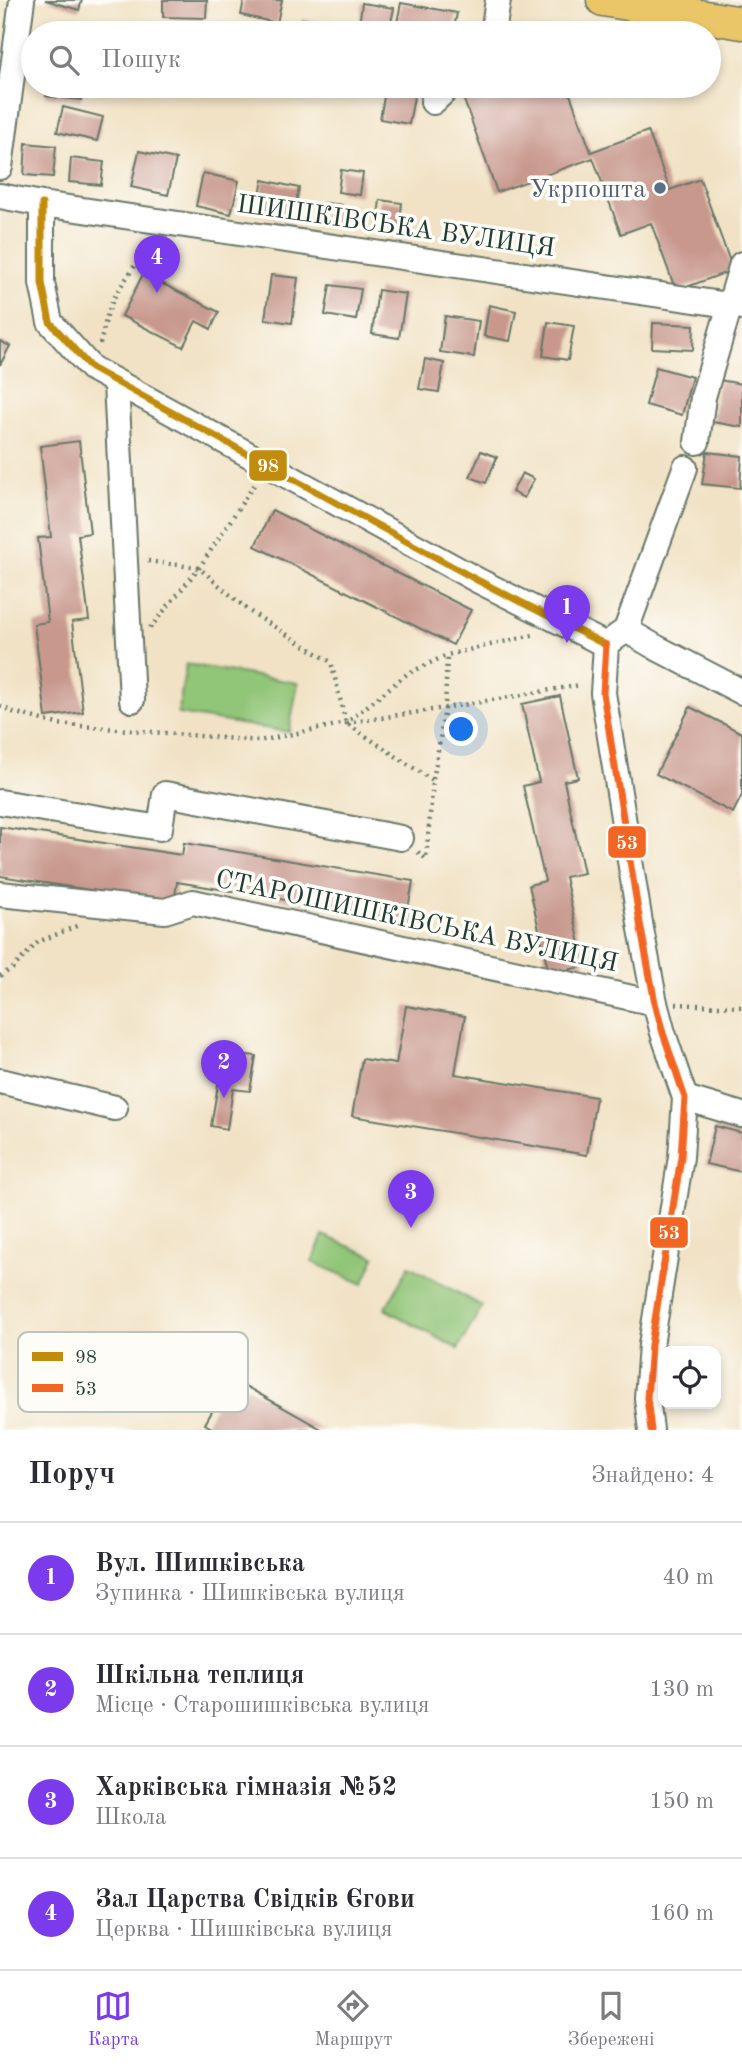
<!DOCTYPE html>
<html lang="uk">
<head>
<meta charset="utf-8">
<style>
	:root { --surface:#fff; --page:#f2f2f3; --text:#2b2b33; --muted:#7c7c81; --line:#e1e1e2; --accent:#7c3aed }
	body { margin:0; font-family:"Old Standard TT",serif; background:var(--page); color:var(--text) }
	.controls { position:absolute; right:21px; bottom:21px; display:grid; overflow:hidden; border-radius:14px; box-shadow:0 4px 10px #0003 }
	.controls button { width:63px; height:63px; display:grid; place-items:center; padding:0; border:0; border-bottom:2px solid var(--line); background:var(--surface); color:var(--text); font:35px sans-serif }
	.you { position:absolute; left:462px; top:730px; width:24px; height:24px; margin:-18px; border:5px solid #fff; border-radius:50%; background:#1a73e8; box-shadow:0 0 0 10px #1a73e833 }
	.badge { display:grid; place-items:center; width:46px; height:46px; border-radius:50%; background:var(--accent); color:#fff; font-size:23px; font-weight:700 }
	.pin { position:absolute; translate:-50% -58px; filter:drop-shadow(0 2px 4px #0008) }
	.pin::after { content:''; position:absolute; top:37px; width:24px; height:21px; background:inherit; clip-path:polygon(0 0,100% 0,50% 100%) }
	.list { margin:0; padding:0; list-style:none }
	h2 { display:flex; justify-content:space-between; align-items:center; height:91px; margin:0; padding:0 28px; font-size:30px }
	h2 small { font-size:23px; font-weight:400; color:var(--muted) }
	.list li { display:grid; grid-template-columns:46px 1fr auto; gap:21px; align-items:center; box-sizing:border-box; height:112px; padding:0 28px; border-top:2px solid var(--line) }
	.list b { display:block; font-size:26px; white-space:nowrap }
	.list p { margin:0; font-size:23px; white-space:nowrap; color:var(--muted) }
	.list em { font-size:23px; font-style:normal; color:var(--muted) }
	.icon { flex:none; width:38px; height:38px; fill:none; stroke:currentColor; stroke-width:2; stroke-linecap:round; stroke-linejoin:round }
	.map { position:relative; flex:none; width:742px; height:1430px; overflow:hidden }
	.search { position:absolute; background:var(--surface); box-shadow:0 4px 10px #0003; left:21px; right:21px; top:21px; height:77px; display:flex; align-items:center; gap:18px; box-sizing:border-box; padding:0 24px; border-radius:38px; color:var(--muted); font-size:26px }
	.sheet { height:539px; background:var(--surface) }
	nav { display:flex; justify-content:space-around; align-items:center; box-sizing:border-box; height:98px; border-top:2px solid var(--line); background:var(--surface); font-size:19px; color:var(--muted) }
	nav a { display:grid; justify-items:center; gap:4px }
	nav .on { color:var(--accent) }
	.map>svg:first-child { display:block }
</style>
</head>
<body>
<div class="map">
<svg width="742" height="1430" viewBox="0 0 742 1430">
	<rect width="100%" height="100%" fill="#fdfcf7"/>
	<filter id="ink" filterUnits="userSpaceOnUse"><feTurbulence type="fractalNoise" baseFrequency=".0143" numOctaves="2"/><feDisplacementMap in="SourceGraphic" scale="14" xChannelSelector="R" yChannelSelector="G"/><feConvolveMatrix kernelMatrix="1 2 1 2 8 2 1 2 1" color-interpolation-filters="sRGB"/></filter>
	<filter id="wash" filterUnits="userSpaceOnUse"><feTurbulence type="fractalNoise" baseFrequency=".00686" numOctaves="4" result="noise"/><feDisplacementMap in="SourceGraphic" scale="28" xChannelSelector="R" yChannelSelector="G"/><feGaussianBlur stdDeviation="1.57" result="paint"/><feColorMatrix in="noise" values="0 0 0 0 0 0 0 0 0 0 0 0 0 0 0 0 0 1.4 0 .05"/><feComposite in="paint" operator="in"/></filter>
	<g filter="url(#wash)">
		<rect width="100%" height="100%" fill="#f1e2c5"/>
		<!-- green -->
		<g fill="#91c577" stroke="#588156" stroke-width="2">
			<path d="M186,664L298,683L289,732L178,714Z"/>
			<path d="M323,1235L375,1257L363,1284L312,1262Z"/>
			<path d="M409,1266L482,1306L458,1349L385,1309Z"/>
		</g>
		<g id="blocks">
			<!-- building -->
			<g fill="#c8988d">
				<path d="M45,0H82L79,10Z"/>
				<path d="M163,0H207L206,18L163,17Z"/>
				<path d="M244,0H282L277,23L241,15Z"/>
				<path d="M362,3L394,8L389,33H358Z"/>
				<path d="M401,3L457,13L453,33H395Z"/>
				<path d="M302,19L338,27L337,33H299Z"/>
				<path d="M208,27L225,29V33H207Z"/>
				<path d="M52,28L79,30V33H51Z"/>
				<path d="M47,86H83L81,100L46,96Z"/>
				<path d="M386,86H416L409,124L380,119Z"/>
				<path d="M469,86H567L591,152L648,131L670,190L700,179L733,270L676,291L651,223L621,234L593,158L497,192L460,89Z"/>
				<path d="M63,107L103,117L97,141L57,132Z"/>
				<path d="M26,143L56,146L53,177L24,175Z"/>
				<path d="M139,151L176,159L168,195L131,187Z"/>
				<path d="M71,158L104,162L101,185L69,182Z"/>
				<path d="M341,170L363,173L360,195L338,192Z"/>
				<path d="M203,173L239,181L231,214L196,206Z"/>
				<path d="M263,180L299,188L292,221L256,213Z"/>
				<path d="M380,200L402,203L399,228L377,225Z"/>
				<path d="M325,203L342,205L340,227L323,225Z"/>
				<path d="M143,274L219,312L211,329L196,321L183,347L122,316Z"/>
				<path d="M271,275L298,278L292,323L265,319Z"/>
				<path d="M330,285L361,289L356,320L325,315Z"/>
				<path d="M378,290L406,294L399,338L372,334Z"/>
				<path d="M489,305L516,311L510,341L484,336Z"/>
				<path d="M445,316L479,321L474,357L440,352Z"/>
				<path d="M548,322L574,326L568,360L543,356Z"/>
				<path d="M653,323L694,325L693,350L652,348Z"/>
				<path d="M0,341L10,346L0,365Z"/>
				<path d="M425,359L444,363L439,392L419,389Z"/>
				<path d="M656,367L692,377L682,415L646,405Z"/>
				<path d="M719,380L742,384V427L712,422Z"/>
				<path d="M79,441L90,533L78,535L89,620L72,622L83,712L46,717L34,624L48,622L38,538L51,537L40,446Z"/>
				<path d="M481,451L497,457L486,483L470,477Z"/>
				<path d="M707,452L742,456L740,488L702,484Z"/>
				<path d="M522,473L534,479L524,498L512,492Z"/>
				<path d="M272,510L471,610L453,645L255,546Z"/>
				<path d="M560,696L578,778L564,781L584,873L565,877L585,966L549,974L529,885L545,881L523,786L539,782L522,704Z"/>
				<path d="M690,707L742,733V795L733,813L656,774Z"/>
				<path d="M0,827L182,855L184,843L413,881L406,920L177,882L174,903L0,876Z"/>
				<path d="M406,1006L465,1016L455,1074L596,1097L587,1155L352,1116L362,1059L396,1064Z"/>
				<path d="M240,1054L256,1056L250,1091L233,1089L227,1129L211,1126L221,1067L237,1070Z"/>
				<path d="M715,1126L742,1133V1172L706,1164Z"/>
				<path d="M231,1378L323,1430H215L205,1424Z"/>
			</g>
		</g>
	</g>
	<g filter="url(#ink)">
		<use href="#blocks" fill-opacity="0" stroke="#687767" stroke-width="2"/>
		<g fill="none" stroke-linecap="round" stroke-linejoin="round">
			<defs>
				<g id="minor">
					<path d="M493,33L498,0"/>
					<path d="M433,102L450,86"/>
					<path d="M0,167L22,0"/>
					<path d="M0,196L42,204L742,307"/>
					<path d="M42,204V283L50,322L91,368L477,580L606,645"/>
					<path d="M116,383L132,700"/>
					<path d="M697,442L703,397L742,264"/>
					<path d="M626,630L685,468"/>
					<path d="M615,638L626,630L657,648L742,692"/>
					<path d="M606,645L603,693L641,929L655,1003L663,1033L685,1098L681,1157L651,1345L647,1398L651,1430"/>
					<path d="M0,802L160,828L165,794L401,838"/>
					<path d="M0,894L165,911L193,902L655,1003"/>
					<path d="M0,1081L115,1108"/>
					<path d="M685,1098L742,1115"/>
				</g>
				<path id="major" d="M603,0L742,23"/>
			</defs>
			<!-- minor casing -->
			<use href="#minor" stroke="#687767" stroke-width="28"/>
			<!-- major casing -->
			<use href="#major" stroke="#687767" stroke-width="35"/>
			<!-- path -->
			<g stroke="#687767" stroke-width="4.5" stroke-dasharray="2 5" stroke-linecap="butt">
				<path d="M100,344C104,329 107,310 115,296C125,278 141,262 144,241"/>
				<path d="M148,561L199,568L249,611L331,662L346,723L433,781"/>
				<path d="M150,628L199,568L256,482"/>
				<path d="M0,706L13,712L57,724L259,741L346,723L407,674L447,655L533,635"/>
				<path d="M347,723L445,708L580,685"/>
				<path d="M418,852L426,859L433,781L445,708L447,655"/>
				<path d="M0,976L13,968L38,942L79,925"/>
				<path d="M676,1004L742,1007"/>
			</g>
			<!-- minor -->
			<use href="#minor" stroke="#fff" stroke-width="24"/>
			<!-- major -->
			<use href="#major" stroke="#ebc669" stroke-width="32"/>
			<defs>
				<path id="bus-1" d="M42,204V283L50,322L91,368L477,580L606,645"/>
				<path id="bus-2" d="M606,645L603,693L641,929L655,1003L663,1033L685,1098L681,1157L651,1345L647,1398L651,1430"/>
			</defs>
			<!-- bus-1 casing -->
			<use href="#bus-1" stroke="#fdfcf7" stroke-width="12"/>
			<!-- bus-2 casing -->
			<use href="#bus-2" stroke="#fdfcf7" stroke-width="12"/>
			<!-- bus-1 -->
			<use href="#bus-1" stroke="#c18c0d" stroke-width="7"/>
			<!-- bus-2 -->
			<use href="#bus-2" stroke="#f26522" stroke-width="7"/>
		</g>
	</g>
	<!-- markers -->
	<circle fill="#5c6f8a" stroke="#fdfcf7" stroke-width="2.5" cx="660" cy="188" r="7"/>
	<g text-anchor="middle" stroke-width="7" stroke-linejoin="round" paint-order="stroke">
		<!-- service labels -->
		<g font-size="26" fill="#4e5e75" stroke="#fdfcf7" text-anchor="end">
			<text x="646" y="197">Укрпошта</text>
		</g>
		<!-- street labels -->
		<g font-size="26" fill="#1f3d34" stroke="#fdfcf7">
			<text transform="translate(396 225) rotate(8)" y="9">ШИШКІВСЬКА ВУЛИЦЯ</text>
			<text transform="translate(417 920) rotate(12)" y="9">СТАРОШИШКІВСЬКА ВУЛИЦЯ</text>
		</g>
	</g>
	<!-- legend -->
	<rect x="18" y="1332" width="230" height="80" rx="10" fill="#fdfcf7" stroke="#bac3bc" stroke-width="2"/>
	<rect x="32" y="1352" width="31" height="9" fill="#c18c0d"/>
	<rect x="32" y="1384" width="31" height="8" fill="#f26522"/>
	<g font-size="19" fill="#1f3d34">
		<text x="75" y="1363">98</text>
		<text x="75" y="1395">53</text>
	</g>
	<g stroke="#fdfcf7" stroke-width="2.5">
		<rect x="248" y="449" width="40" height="33" rx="7" fill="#c18c0d"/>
		<rect x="607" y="825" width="40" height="34" rx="7" fill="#f26522"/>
		<rect x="649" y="1216" width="40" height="33" rx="7" fill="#f26522"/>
	</g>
	<g font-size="19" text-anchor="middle" font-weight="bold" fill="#fff">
		<text x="268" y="472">98</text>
		<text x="627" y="849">53</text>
		<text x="669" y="1239">53</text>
	</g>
</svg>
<div class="controls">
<button><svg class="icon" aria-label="locate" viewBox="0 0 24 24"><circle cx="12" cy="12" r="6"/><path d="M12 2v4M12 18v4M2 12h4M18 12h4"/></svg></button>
</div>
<div class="you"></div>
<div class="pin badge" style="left:567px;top:643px">1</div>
<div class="pin badge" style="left:224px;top:1098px">2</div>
<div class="pin badge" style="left:411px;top:1228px">3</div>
<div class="pin badge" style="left:157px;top:293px">4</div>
<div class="search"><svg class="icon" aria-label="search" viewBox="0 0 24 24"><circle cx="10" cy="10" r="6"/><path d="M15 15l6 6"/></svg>Пошук</div>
</div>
<section class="sheet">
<h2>Поруч<small>Знайдено: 4</small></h2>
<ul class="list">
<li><span class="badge">1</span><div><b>Вул. Шишківська</b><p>Зупинка · Шишківська вулиця</p></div><em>40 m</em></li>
<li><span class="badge">2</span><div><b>Шкільна теплиця</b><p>Місце · Старошишківська вулиця</p></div><em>130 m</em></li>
<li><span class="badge">3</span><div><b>Харківська гімназія №52</b><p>Школа</p></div><em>150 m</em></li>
<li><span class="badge">4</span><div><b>Зал Царства Свідків Єгови</b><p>Церква · Шишківська вулиця</p></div><em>160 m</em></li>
</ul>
</section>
<nav>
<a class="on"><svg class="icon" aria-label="map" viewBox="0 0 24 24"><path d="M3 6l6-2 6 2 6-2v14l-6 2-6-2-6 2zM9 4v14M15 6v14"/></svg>Карта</a>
<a><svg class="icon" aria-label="directions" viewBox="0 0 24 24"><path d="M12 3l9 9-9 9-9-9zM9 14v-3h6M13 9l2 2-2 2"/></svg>Маршрут</a>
<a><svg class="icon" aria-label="saved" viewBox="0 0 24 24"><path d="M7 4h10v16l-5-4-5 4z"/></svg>Збережені</a>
</nav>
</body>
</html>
